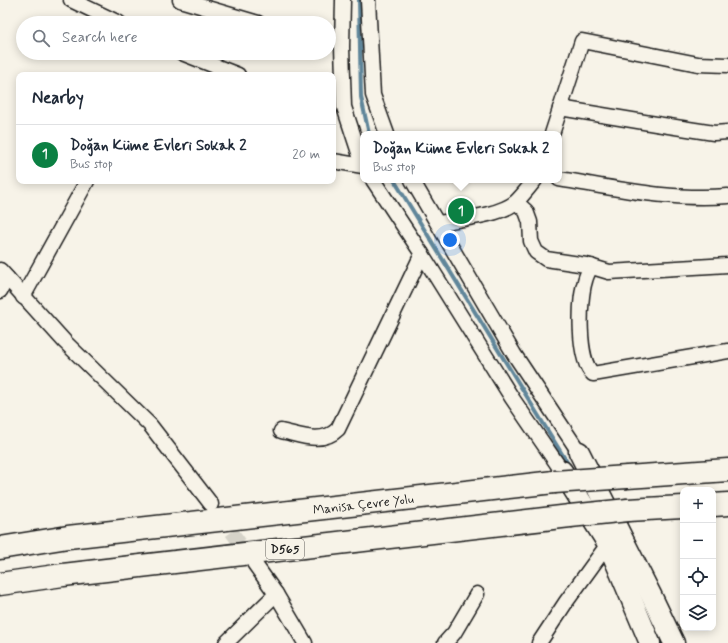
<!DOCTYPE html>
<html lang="en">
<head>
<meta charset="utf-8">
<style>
	:root { --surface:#fff; --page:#f2f2f3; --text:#1f2937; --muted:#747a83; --line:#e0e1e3; --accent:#0b8043 }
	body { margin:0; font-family:Mynerve,sans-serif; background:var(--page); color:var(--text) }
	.controls { position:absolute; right:12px; bottom:12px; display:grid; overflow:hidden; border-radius:8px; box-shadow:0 2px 10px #0003 }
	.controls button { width:36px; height:36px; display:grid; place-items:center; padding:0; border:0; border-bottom:1px solid var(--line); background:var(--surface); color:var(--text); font:20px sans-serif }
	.you { position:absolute; left:450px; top:240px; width:14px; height:14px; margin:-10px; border:3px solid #fff; border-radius:50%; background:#1a73e8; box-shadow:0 0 0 6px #1a73e833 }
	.badge { display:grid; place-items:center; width:26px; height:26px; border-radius:50%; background:var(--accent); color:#fff; font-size:13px; font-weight:700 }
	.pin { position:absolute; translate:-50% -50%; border:2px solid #fff; box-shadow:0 1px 4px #0006 }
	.popup { position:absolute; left:360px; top:131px; width:202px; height:52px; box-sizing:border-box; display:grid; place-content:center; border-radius:8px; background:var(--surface); filter:drop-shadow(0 1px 3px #0005); font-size:13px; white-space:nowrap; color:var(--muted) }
	.popup b { font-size:15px; color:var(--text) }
	.popup::after { content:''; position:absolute; left:50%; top:100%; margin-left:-8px; border:8px solid transparent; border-top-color:var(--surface) }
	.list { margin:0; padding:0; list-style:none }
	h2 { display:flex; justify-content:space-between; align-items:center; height:52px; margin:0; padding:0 16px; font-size:17px }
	h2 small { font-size:13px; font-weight:400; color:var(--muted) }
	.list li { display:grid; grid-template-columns:26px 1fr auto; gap:12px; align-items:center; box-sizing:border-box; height:60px; padding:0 16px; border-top:1px solid var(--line) }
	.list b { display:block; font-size:15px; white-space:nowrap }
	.list p { margin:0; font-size:13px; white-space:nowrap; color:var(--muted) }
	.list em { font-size:13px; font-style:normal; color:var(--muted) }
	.icon { flex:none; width:22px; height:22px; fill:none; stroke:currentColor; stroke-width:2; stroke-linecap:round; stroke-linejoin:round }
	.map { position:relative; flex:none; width:728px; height:643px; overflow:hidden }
	.search { position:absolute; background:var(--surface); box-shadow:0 2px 10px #0003; left:16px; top:16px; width:320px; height:44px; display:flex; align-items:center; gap:10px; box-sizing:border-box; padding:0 14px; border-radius:22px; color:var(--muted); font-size:15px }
	.panel { position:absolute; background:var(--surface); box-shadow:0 2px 10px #0003; left:16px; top:72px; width:320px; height:112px; border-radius:8px }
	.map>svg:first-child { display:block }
</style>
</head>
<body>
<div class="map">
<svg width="728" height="643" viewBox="0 0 728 643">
	<rect width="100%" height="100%" fill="#f7f3e8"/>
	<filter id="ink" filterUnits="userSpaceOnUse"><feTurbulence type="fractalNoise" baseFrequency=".025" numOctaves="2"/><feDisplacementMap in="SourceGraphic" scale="8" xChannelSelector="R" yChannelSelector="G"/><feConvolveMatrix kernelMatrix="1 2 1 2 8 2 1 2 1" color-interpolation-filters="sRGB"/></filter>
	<g filter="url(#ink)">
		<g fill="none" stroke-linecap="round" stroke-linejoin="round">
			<!-- stream -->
			<g stroke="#60869a" stroke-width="4">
				<path d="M359,0L361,97L369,134"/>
				<path d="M394,180L570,467"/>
				<path d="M646,609L662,643"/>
			</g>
			<!-- street-tunnel -->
			<path stroke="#d6d3c9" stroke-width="14" stroke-dasharray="14 7" stroke-linecap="butt" d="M219,515L251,558"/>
			<defs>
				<g id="street">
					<path d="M71,0L119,23"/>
					<path d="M180,0L258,23"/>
					<path d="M343,0L342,47L344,107L363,165"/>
					<path d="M368,0L373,95L387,134"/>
					<path d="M182,53L238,75"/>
					<path d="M560,108L656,124L714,133L728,132"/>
					<path d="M552,134L582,41L698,64L728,65"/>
					<path d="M333,161L363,166"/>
					<path d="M559,179C615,188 671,201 728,196"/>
					<path d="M373,180L422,254L512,398L562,471"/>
					<path d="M412,180L514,354L579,452"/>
					<path d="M516,202L526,211L530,222L531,241L536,252L546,259L586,265L609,272L728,265"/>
					<path d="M438,223C460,219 499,216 516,202C523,195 529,187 535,180"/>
					<path d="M591,266C589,271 586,276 585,281C579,300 577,360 593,374L728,351"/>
					<path d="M0,270L65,342L150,425L211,504"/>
					<path d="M0,291L7,278"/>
					<path d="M23,297L87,181"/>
					<path d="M281,431C300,435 322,445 338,429L422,254"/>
					<path d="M254,563L276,594L305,643"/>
					<path d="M226,643L276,594"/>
					<path d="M445,643L454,633L477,594"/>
					<path d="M539,643L566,602L608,544"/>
				</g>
				<g id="secondary">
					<path d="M579,452L651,595L674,643"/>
					<path d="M562,471L608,544L650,643"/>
				</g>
				<g id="highway">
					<path d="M627,477L728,470"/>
					<path d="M713,505L728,504"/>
					<path d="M628,510L683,507"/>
					<path id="s1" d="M0,548L68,537L554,482"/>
					<path d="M0,584L63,575L570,516"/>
				</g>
			</defs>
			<!-- street casing -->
			<use href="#street" stroke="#1c1c1c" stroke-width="17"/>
			<!-- secondary casing -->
			<use href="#secondary" stroke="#1c1c1c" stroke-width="23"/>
			<!-- highway casing -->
			<use href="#highway" stroke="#1c1c1c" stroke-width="25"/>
			<!-- street -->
			<use href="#street" stroke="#f7f3e8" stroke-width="14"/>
			<!-- secondary -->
			<use href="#secondary" stroke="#f7f3e8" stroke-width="20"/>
			<!-- highway -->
			<use href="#highway" stroke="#f7f3e8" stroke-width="22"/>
			<defs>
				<g id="highway-bridge">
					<path d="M554,482L627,477"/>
					<path d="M570,516L628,510"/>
				</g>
			</defs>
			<!-- highway-bridge casing -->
			<use href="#highway-bridge" stroke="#1c1c1c" stroke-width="25" stroke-linecap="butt"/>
			<!-- highway-bridge -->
			<use href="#highway-bridge" stroke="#f7f3e8" stroke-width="22"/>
		</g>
	</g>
	<g text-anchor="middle" stroke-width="3" stroke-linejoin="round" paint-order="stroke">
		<!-- shield labels -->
		<rect fill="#f7f3e8" stroke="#5e5c59" stroke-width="1" x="266" y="539" width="38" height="20" rx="3"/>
		<g font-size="12" font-weight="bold" fill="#1c1c1c">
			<text x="285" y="553">D565</text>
		</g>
		<!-- street labels -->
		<g font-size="13" fill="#1c1c1c" stroke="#f7f3e8">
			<text dy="5" stroke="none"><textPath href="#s1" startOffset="366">Manisa Çevre Yolu</textPath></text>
		</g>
	</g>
</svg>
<div class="controls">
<button>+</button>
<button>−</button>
<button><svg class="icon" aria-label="locate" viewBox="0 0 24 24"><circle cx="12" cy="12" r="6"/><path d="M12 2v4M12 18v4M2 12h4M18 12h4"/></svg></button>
<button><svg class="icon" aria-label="layers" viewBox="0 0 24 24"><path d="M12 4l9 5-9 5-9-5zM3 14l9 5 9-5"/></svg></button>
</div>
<div class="you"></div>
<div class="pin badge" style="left:461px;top:211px">1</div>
<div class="popup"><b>Doğan Küme Evleri Sokak 2</b>Bus stop</div>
<div class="search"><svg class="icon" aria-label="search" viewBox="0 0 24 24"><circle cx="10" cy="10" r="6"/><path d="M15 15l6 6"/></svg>Search here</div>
<section class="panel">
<h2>Nearby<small></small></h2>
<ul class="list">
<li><span class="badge">1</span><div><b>Doğan Küme Evleri Sokak 2</b><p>Bus stop</p></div><em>20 m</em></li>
</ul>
</section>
</div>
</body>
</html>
